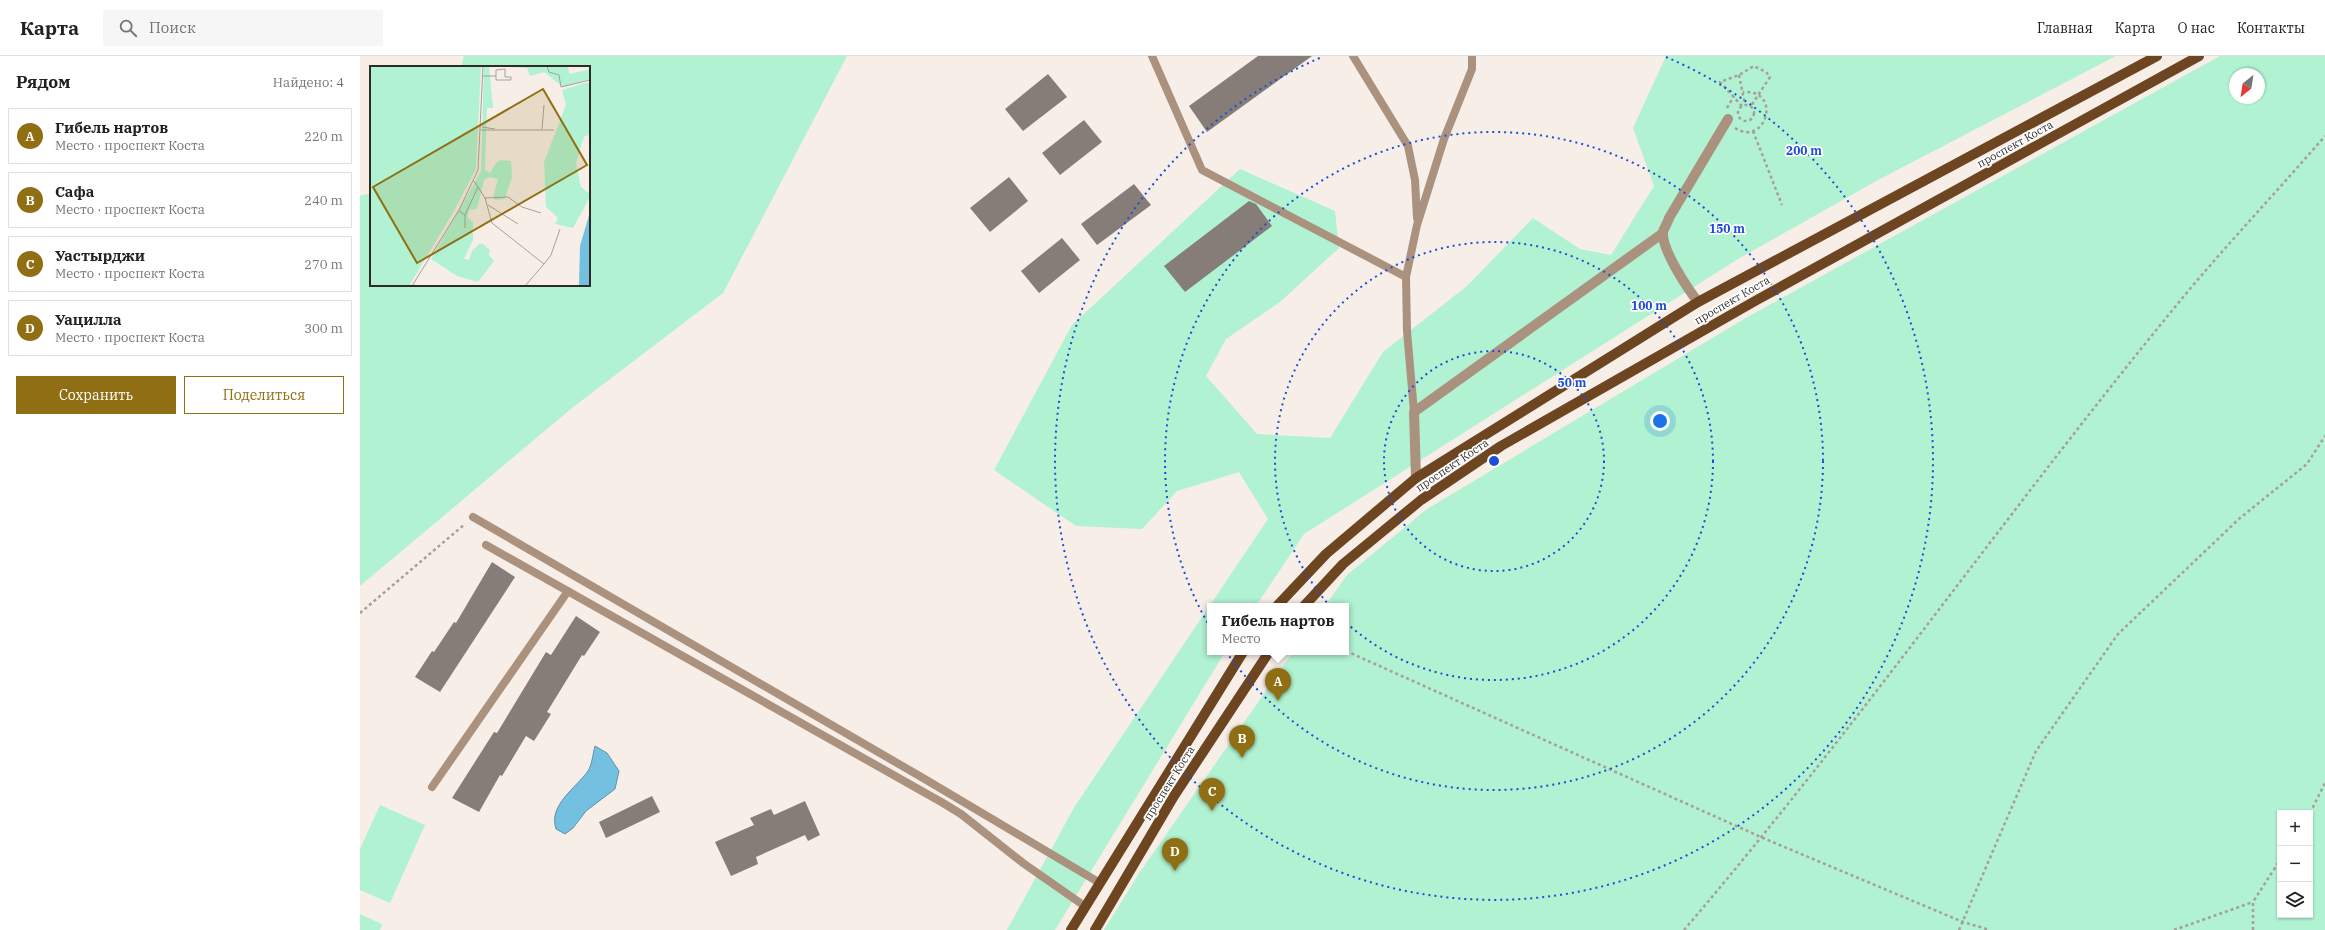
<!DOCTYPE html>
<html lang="ru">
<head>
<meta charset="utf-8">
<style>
	:root { --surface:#fff; --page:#f6f6f6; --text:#202124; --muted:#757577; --line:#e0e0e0; --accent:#906f14 }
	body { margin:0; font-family:"IBM Plex Serif",serif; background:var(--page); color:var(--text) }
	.controls { position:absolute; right:12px; bottom:12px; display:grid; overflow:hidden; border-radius:0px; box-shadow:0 1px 3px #0004 }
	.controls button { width:36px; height:36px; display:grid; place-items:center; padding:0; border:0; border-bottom:1px solid var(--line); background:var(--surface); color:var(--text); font:20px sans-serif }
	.compass { position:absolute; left:1869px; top:12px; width:36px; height:36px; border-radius:50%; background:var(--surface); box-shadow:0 1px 3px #0004; rotate:210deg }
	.you { position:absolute; left:1300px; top:365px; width:14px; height:14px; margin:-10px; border:3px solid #fff; border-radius:50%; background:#1a73e8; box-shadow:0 0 0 6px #1a73e833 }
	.badge { display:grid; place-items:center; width:26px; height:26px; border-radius:50%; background:var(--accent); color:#fff; font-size:13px; font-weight:700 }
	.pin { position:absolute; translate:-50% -33px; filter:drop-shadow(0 1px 2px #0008) }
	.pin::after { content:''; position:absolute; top:21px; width:14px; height:12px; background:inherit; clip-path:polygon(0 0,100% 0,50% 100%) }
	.popup { position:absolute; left:847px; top:547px; width:142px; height:52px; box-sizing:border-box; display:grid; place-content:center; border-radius:0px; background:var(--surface); filter:drop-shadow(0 1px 3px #0005); font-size:13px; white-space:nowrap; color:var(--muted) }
	.popup b { font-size:15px; color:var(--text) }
	.popup::after { content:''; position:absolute; left:50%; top:100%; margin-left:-8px; border:8px solid transparent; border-top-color:var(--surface) }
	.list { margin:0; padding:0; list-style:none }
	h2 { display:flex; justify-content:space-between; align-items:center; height:52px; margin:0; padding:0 16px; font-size:17px }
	h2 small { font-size:13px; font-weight:400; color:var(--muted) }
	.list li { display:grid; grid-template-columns:26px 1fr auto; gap:12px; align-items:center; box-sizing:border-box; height:56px; margin:0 8px 8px; padding:0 8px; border:1px solid var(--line); border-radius:0px }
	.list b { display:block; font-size:15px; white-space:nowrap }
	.list p { margin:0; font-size:13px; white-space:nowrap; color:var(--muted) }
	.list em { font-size:13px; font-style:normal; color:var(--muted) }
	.actions { display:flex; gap:8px; padding:12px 16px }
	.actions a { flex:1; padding:9px 0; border:1px solid var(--accent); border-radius:0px; text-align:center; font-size:14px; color:var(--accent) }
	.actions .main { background:var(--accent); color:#fff }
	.icon { flex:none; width:22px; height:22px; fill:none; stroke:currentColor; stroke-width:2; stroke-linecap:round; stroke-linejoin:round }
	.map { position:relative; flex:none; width:1965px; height:874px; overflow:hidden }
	header { display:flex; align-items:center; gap:24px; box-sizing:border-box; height:56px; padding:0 20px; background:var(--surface); border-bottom:1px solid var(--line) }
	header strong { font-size:19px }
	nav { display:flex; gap:22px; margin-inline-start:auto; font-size:14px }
	.search { width:280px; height:36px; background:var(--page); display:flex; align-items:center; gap:10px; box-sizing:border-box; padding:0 14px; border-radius:0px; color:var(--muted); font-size:15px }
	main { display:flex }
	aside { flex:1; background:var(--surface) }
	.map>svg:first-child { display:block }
</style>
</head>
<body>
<header>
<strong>Карта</strong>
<div class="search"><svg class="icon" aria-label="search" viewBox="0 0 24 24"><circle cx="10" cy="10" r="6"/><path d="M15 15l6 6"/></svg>Поиск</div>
<nav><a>Главная</a><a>Карта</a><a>О нас</a><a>Контакты</a></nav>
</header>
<main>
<aside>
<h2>Рядом<small>Найдено: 4</small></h2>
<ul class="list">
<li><span class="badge">A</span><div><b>Гибель нартов</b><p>Место · проспект Коста</p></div><em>220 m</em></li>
<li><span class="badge">B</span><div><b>Сафа</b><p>Место · проспект Коста</p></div><em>240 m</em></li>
<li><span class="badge">C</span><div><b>Уастырджи</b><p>Место · проспект Коста</p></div><em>270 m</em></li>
<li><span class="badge">D</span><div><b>Уацилла</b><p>Место · проспект Коста</p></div><em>300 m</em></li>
</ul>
<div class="actions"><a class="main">Сохранить</a><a>Поделиться</a></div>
</aside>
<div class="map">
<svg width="1965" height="874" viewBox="0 0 1965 874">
	<rect width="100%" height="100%" fill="#f7eee7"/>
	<!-- green -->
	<g fill="#b0f2d1" fill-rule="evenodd">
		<path d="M104,0H487L363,237L212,352L0,530V140L11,137V229H229V11H101Z"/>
		<path d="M1306,0H1756L1518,124L1378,203L944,478L896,550H850V596H865L695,874H647L715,750L908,463L879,416L817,435L782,473L716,470L634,414L712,269L880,113L975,155L979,192L920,246L866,283L846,320L897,378L970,382L1023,296L1107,230L1173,162L1220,193L1251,199L1294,130L1273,72Z"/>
		<path d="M1860,0H1965V874H744L780,816L933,596H986V550H965L987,519L1067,453L1384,263ZM1875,18H1899V42H1875ZM1920,757H1950V859H1920Z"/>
		<path d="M20,749L65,769L30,847L0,834V793Z"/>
		<path d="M0,858L22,868L20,874H0Z"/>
	</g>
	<!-- water -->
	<path fill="#73c0e1" stroke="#5e93aa" d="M235,690L247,697L259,715L255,733L226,755L213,772L205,778L196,773C188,749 216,732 228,715C232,709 233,697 235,690Z"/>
	<!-- building -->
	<g fill="#867d78">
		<path d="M898,0H952L847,76L829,50Z"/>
		<path d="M688,18L707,41L663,75L645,53Z"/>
		<path d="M724,64L742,86L700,119L682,97Z"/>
		<path d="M649,121L668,145L630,176L610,152Z"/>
		<path d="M774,128L791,149L737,189L721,168Z"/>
		<path d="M889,145L896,148L912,170L825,236L804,210Z"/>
		<path d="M702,182L720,204L679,237L661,215Z"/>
		<path d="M132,506L155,521L80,636L55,621L72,595L74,596L94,566L96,567Z"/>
		<path d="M216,560L240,576L224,600L222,599L187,656L191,658L174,685L166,680L142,720L140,719L119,756L92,742L134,676L137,677L186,596L191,599Z"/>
		<path d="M292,740L300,756L246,782L239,766Z"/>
		<path d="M445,745L460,779L448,785L445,779L396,801L398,808L371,820L355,786L394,769L390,762L411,753L414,759Z"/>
	</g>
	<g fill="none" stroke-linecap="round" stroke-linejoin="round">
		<!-- path -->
		<g stroke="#a69f9a" stroke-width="2.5" stroke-dasharray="3 3" stroke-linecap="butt">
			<path d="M1379,19L1385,49"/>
			<circle cx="1386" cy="57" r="8"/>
			<path d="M1382,50L1360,26L1379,19L1394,10L1406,16L1410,21L1391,50"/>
			<path d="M1367,52L1374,40"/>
			<path d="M1375,72C1406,92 1423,33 1383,36"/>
			<path d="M1393,75L1422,149"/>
			<path d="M0,557L105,468"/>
			<path d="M986,595L1403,782L1603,866L1630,874"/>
			<path d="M1950,757L1965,727"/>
			<path d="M1324,874C1501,667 1656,443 1829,234C1873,182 1920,132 1965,80"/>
			<path d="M1599,874L1676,695L1758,578L1880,462L1947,408L1965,380"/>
			<path d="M1814,874L1893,846"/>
			<path d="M1893,874V846L1920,804"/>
		</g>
		<!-- lane -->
		<g stroke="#aa927f" stroke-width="8">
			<path d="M792,0L842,114L1046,221"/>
			<path d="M993,0L1048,90L1055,124L1057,162"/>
			<path d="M1054,356L1047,275L1046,221L1057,169L1084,83L1112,13V0"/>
			<path d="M113,461L563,722L740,827"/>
			<path d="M126,489L583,747L601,758L663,807L726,851"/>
			<path d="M72,731L208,535"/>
		</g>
		<!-- street -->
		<g stroke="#aa927f" stroke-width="10">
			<path d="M1338,246C1328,233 1301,193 1303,176C1304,172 1308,166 1309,162L1368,63"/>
			<path d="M1056,422L1054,356L1303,177"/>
		</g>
		<!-- primary -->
		<g stroke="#6e4521" stroke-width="10">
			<path d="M917,550L966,498L1056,422L1338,246L1797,0"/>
			<path d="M944,550L983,508L1061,444L1141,390L1395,245L1839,0"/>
			<path d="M711,874L883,596"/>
			<path d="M735,874L814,740L909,596"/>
		</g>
	</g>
	<!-- distance rings -->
	<g fill="none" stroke="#1d4ed8" stroke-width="2" stroke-dasharray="2 4">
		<circle cx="1134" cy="405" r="110"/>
		<circle cx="1134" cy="405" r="219"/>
		<circle cx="1134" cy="405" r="329"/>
		<path d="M1306 1A439 439 0 1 1 962 1"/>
	</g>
	<g text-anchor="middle" stroke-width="3.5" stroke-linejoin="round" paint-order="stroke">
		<!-- street labels -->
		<g font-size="11" fill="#2e2a28" stroke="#fff">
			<text transform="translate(1655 88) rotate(-29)" y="4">проспект Коста</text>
			<text transform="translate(1372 244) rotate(-30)" y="4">проспект Коста</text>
			<text transform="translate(1092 409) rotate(-34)" y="4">проспект Коста</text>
			<text transform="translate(809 727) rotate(-58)" y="4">проспект Коста</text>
		</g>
	</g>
	<!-- overview -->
	<g transform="translate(10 10)">
		<rect width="220" height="220" fill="#f7eee7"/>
		<path d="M0,0H111L106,103L84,145L39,220H0ZM114,0H119L123,42H117L115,104L120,107L126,97L131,94L141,95L142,111L135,133L125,134L123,131L128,113L120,111L114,114L107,143L99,144L98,152L103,156V174L94,193L99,194L102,185L109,178H113L120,184L119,189L124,195L108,216L87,210L61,193L111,105ZM120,0H197L200,8L220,3V13L193,21L174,6L160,10L157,2ZM215,17H220V69L215,70L212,76L206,97L211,121L220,128V131L203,162L185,158L188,152L176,141L174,96L196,39L192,24Z" fill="#b0f2d1"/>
		<path d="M220,146V220H209L210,180Z" fill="#73c0e1"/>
		<path fill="none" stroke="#a7a09b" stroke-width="1" d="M177,0L179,6L189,9L191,21L220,14M135,3V11H141V14H126V4ZM113,10H126M112,61L125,63M172,63L174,39M111,64H184M108,121L115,132L122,157L174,198L155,220M115,132L138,131L152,141L171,147M118,139L148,158M89,145L95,149V162M95,149L108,121L104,115M174,198L181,189L190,163M42,220L89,144L108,104L113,0"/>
		<path fill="#906f14" fill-opacity="0.15" stroke="#906f14" stroke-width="2" d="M173,23L217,99L47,197L3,121Z"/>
		<rect width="220" height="220" fill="none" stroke="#2e2a28" stroke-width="2"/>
	</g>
	<circle cx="1134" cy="405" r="6" fill="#1d4ed8" stroke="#fff" stroke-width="2"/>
	<g font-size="12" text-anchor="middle" font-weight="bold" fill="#1d4ed8" stroke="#fff" stroke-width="3.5" stroke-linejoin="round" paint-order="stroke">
		<text x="1444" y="99">200 m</text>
		<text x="1367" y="177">150 m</text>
		<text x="1289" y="254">100 m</text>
		<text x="1212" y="331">50 m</text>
	</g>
</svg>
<div class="controls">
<button>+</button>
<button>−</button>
<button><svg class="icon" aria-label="layers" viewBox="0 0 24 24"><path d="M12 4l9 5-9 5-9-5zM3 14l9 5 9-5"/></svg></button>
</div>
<svg class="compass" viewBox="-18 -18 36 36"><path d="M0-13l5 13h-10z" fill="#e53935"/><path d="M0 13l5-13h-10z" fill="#757577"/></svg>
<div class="you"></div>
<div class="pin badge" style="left:918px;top:645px">A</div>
<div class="popup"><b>Гибель нартов</b>Место</div>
<div class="pin badge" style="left:882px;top:702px">B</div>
<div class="pin badge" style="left:852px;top:755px">C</div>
<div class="pin badge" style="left:815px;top:815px">D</div>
</div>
</main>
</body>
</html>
